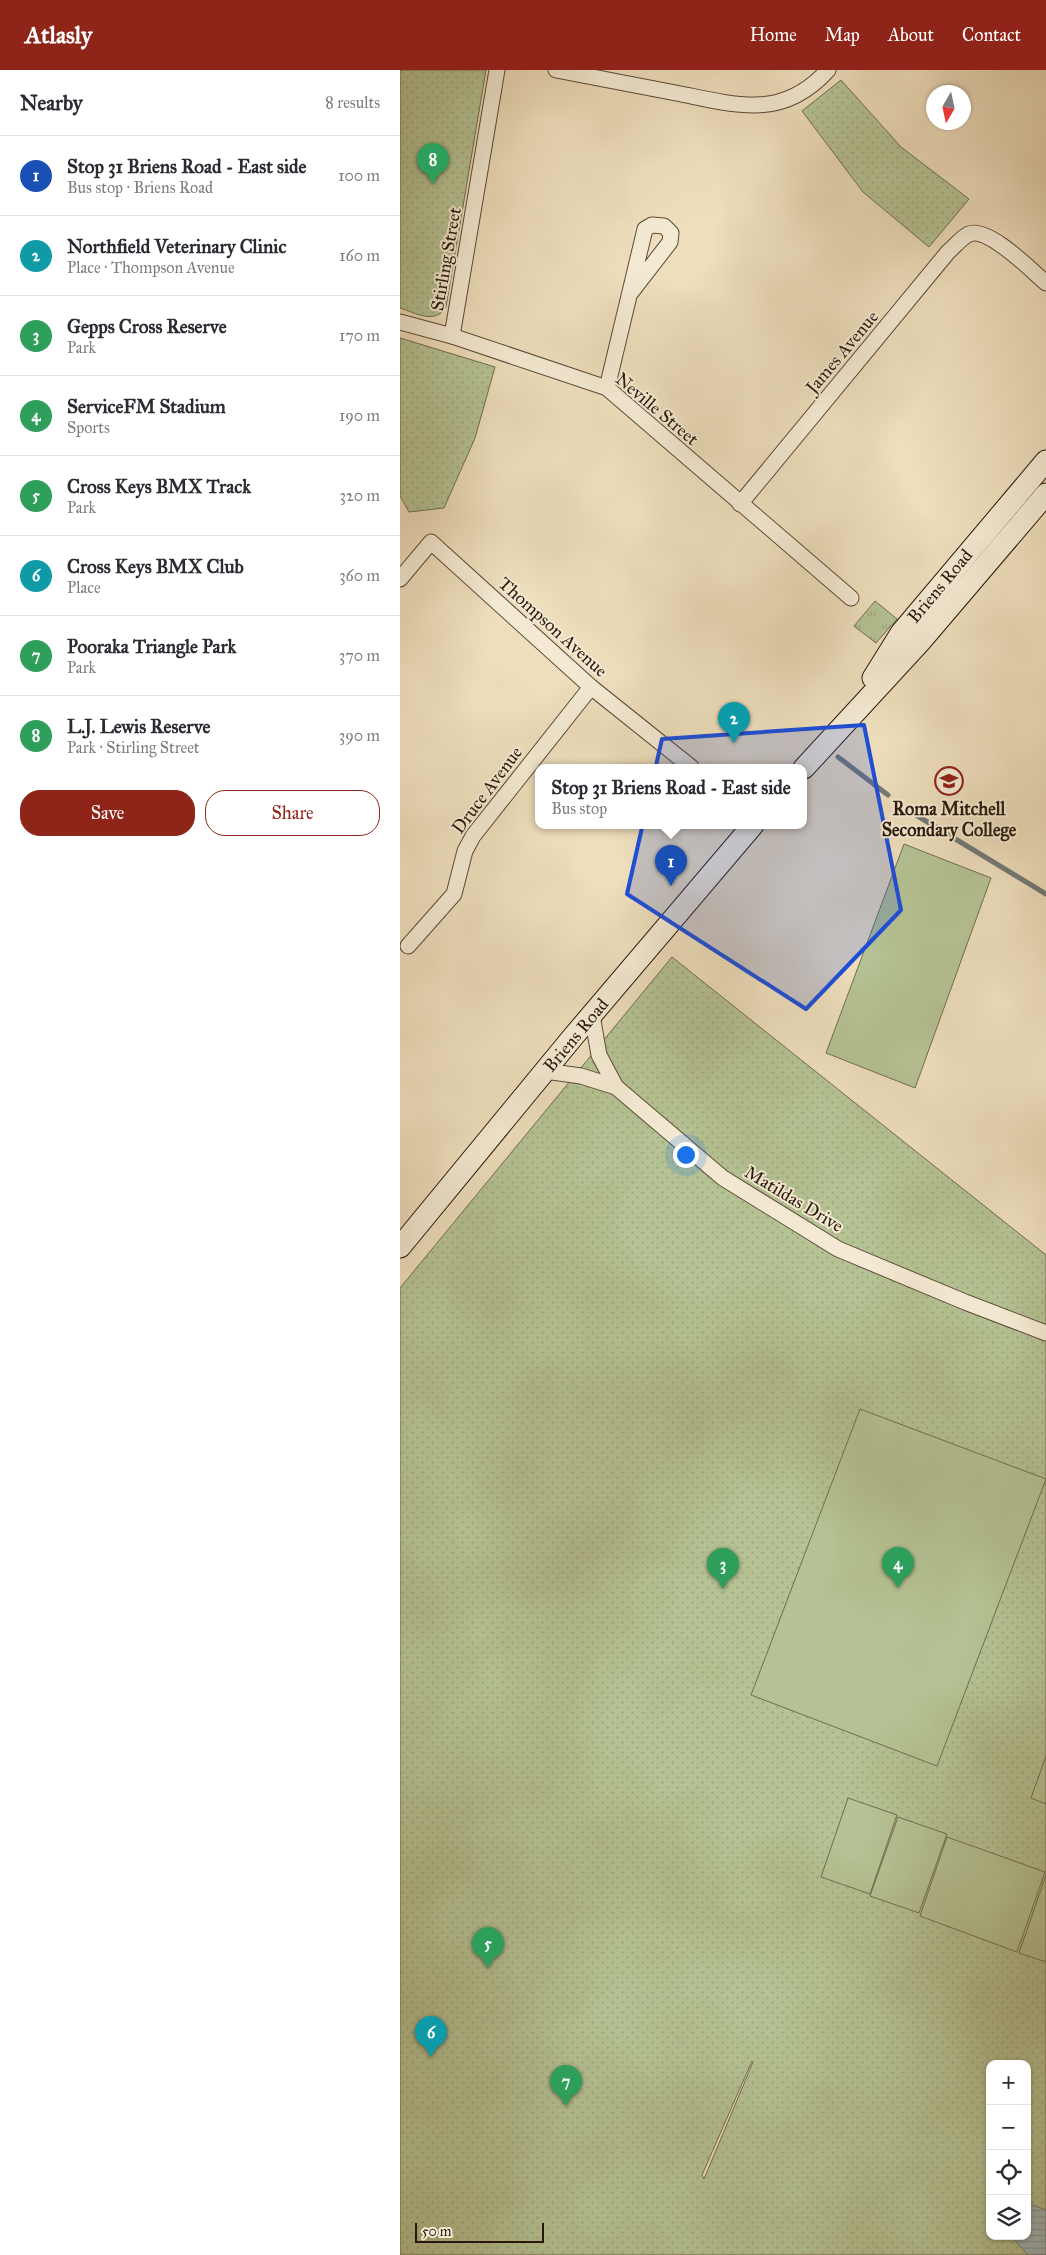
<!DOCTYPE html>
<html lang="en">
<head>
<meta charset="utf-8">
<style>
	:root { --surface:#fff; --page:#f7f7f7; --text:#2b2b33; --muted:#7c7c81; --line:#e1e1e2; --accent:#8f2418 }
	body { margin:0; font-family:"IM FELL Great Primer",serif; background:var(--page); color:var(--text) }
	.controls { position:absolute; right:15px; bottom:15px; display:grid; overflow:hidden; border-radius:10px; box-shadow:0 1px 4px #0004 }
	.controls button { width:45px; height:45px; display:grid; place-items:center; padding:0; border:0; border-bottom:1px solid var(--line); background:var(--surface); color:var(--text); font:25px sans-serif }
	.compass { position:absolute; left:526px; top:15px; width:45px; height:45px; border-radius:50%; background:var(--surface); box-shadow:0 1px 4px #0004; rotate:189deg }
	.scale { position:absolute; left:15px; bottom:12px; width:129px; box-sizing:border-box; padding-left:5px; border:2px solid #2a180c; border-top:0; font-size:14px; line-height:18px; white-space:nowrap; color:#2a180c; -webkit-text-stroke:4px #f4ead3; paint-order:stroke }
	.you { position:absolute; left:285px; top:1084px; width:18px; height:18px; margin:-12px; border:4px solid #fff; border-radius:50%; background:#1a73e8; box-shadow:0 0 0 8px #1a73e833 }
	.badge { display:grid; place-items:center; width:32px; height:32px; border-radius:50%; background:var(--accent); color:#fff; font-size:16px; font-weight:700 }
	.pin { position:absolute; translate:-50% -41px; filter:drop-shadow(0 1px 2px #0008) }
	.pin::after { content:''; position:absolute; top:26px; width:18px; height:15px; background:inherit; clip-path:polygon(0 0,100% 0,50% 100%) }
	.popup { position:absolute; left:135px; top:694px; width:272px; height:65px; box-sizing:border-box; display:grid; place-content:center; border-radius:10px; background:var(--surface); filter:drop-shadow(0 1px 4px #0005); font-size:16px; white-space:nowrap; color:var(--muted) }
	.popup b { font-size:19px; color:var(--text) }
	.popup::after { content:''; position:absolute; left:50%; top:100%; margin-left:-10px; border:10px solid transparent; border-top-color:var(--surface) }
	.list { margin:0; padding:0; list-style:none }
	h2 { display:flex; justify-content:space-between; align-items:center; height:65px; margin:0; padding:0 20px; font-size:21px }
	h2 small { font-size:16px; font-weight:400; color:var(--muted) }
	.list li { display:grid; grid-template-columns:32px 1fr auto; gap:15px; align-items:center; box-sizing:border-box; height:80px; padding:0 20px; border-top:1px solid var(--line) }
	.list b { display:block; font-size:19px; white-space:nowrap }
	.list p { margin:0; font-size:16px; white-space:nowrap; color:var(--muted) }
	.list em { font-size:16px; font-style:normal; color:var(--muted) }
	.actions { display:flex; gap:10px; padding:15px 20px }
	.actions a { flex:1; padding:11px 0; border:1px solid var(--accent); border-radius:20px; text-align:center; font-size:18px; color:var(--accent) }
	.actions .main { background:var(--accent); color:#fff }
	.icon { flex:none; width:28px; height:28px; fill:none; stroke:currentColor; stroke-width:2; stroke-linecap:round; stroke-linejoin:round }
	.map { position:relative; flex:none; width:646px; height:2185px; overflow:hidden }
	header { display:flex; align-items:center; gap:30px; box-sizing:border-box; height:70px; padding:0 25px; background:var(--accent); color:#fff }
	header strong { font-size:24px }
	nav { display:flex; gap:28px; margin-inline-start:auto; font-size:18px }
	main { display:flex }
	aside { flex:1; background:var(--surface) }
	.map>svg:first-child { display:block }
</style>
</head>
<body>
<header>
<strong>Atlasly</strong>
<nav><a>Home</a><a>Map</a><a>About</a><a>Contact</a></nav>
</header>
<main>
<aside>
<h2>Nearby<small>8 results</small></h2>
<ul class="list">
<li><span class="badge" style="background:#1a4fb4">1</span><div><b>Stop 31 Briens Road - East side</b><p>Bus stop · Briens Road</p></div><em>100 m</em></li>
<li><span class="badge" style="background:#0f9aa8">2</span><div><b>Northfield Veterinary Clinic</b><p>Place · Thompson Avenue</p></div><em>160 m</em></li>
<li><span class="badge" style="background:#2e9e5b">3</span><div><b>Gepps Cross Reserve</b><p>Park</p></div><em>170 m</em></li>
<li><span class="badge" style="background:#2e9e5b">4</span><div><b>ServiceFM Stadium</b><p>Sports</p></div><em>190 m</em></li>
<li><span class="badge" style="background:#2e9e5b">5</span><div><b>Cross Keys BMX Track</b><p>Park</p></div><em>320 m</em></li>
<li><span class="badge" style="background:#0f9aa8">6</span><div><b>Cross Keys BMX Club</b><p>Place</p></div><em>360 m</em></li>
<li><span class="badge" style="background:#2e9e5b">7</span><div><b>Pooraka Triangle Park</b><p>Park</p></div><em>370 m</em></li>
<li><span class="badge" style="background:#2e9e5b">8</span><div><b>L.J. Lewis Reserve</b><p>Park · Stirling Street</p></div><em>390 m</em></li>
</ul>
<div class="actions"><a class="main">Save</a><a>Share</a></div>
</aside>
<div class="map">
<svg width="646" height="2185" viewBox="0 0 646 2185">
	<defs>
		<pattern id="grass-tufts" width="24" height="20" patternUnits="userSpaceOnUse" patternTransform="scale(1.25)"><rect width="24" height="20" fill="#b5c293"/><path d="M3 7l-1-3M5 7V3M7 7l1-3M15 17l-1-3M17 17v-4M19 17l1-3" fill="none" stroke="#9ca67e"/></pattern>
		<pattern id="park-dots" width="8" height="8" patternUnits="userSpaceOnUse" patternTransform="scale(1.25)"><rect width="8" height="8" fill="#b5c293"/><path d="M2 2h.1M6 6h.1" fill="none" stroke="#9ca67e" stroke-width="1.8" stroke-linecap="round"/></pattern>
		<pattern id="water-rules" width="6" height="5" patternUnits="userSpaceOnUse" patternTransform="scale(1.25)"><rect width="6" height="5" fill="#a0b9bd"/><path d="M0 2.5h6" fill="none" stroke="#8a9ea1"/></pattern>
	</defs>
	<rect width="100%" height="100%" fill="#eedebc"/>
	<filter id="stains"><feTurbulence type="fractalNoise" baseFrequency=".004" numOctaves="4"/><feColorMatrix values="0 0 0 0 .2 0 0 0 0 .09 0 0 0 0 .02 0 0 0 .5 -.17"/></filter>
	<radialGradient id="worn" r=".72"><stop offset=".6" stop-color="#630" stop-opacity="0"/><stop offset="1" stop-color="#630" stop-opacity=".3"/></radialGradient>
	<!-- grass -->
	<path fill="url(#grass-tufts)" stroke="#706d50" d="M475,531L497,549L476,573L454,556Z"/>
	<!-- park -->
	<g fill="url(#park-dots)" stroke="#706d50" fill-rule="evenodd">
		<path d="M0,0H86L46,237C35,255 16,243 0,238Z"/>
		<path d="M441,10L501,77L569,129L529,177L463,122L402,41Z"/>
		<path d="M0,268L95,297L75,368L44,438L9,442L0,426Z"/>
		<path d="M272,887L646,1185V2185H0V1218ZM352,1991L353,1992L304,2109L302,2105ZM590,1994H627V2166H590Z"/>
	</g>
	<!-- pitch -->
	<g fill="#b5c293" stroke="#706d50">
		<path d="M504,774L591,808L515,1018L426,983Z"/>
		<path d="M460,1339L646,1409L537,1696L351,1625Z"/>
		<path d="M646,1686V1734L631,1728Z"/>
		<path d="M448,1728L497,1745L470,1824L421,1807Z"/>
		<path d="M498,1747L547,1764L519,1843L470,1826Z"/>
		<path d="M547,1767L645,1802L617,1882L520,1846Z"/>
		<path d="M646,1805V1892L619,1883Z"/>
	</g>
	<!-- water -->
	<path fill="url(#water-rules)" stroke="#717976" d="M627,2133L646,2140V2185H628L611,2166H627Z"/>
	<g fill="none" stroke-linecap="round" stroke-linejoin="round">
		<!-- stream -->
		<g stroke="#717976" stroke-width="5">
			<path d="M438,687L488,725"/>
			<path d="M511,742L646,824"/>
		</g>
		<defs>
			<g id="street">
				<path d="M156,0C196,8 236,15 276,23C302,28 328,35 355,35C384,35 409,21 428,0"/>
				<path d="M0,252L52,266L207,318L451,528"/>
				<path d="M52,266L97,0"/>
				<path d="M207,318L245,159L252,155L264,156L271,163L270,172L229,225"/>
				<path d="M340,434L548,182C554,177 562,167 569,164C588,156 632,201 646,213"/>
				<path d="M0,509L31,472L191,617L291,697"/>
				<path d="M8,876L54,824L65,781L73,766L191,617"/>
				<path d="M192,945L199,985L216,1017L323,1108L438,1179L565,1232L646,1263"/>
				<path d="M145,1001L181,1006L216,1017"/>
			</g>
			<g id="secondary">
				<path d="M473,608L501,563L646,391"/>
				<path d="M404,698L520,572L646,424"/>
				<path d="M0,1177L172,968L353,755"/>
			</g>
		</defs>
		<!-- street casing -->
		<use href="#street" stroke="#5b4a38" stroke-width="17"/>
		<!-- secondary casing -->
		<use href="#secondary" stroke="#2a180c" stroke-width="23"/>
		<!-- street -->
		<use href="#street" stroke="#f4ead3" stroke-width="15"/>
		<!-- secondary -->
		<use href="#secondary" stroke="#f4ead3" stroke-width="21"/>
	</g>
	<!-- marked area -->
	<path fill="#1d4ed8" fill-opacity="0.2" stroke="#1d4ed8" stroke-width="4" stroke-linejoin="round" d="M464,655L501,840L406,939L227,824L262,669Z"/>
	<!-- icons -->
	<defs>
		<symbol id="school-ring" viewBox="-11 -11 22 22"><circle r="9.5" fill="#f4ead3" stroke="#8f2418" stroke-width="1.5"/><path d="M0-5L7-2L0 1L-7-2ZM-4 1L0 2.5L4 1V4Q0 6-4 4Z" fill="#8f2418"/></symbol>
	</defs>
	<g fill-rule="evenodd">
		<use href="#school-ring" x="533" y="695" width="32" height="32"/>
	</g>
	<g text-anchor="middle" stroke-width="4" stroke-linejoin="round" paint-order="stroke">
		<!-- street labels -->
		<g font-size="18" fill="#2a180c" stroke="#f4ead3">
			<text transform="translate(46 189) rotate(-80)" y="6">Stirling Street</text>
			<text transform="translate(442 282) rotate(-50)" y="6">James Avenue</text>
			<text transform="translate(257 339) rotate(40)" y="6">Neville Street</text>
			<text transform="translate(540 516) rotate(-50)" y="6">Briens Road</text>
			<text transform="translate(153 557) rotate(42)" y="6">Thompson Avenue</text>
			<text transform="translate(87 720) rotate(-53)" y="6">Druce Avenue</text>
			<text transform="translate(176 965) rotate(-50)" y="6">Briens Road</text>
			<text transform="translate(394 1129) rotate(31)" y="6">Matildas Drive</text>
		</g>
		<!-- poi labels -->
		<g font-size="18" font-weight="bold" fill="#2a180c" stroke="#f4ead3">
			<text x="549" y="745">Roma Mitchell<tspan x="549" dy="21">Secondary College</tspan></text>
		</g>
	</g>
	<rect width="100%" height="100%" filter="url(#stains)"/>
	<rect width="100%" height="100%" fill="url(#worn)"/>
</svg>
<div class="controls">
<button>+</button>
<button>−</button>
<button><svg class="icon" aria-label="locate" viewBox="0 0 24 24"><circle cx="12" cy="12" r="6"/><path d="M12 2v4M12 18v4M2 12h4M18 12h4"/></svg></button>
<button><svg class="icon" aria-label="layers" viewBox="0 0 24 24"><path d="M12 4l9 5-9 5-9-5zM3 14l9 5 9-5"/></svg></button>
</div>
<svg class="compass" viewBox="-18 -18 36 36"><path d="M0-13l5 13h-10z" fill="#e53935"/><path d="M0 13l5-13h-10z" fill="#7c7c81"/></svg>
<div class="scale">50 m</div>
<div class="you"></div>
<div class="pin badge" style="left:271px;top:816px;background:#1a4fb4">1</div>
<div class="popup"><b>Stop 31 Briens Road - East side</b>Bus stop</div>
<div class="pin badge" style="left:334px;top:673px;background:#0f9aa8">2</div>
<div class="pin badge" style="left:323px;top:1519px;background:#2e9e5b">3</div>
<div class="pin badge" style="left:498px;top:1518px;background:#2e9e5b">4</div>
<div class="pin badge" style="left:88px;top:1898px;background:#2e9e5b">5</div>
<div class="pin badge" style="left:31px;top:1987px;background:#0f9aa8">6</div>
<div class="pin badge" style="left:166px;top:2036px;background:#2e9e5b">7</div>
<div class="pin badge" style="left:33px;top:114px;background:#2e9e5b">8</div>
</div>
</main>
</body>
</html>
